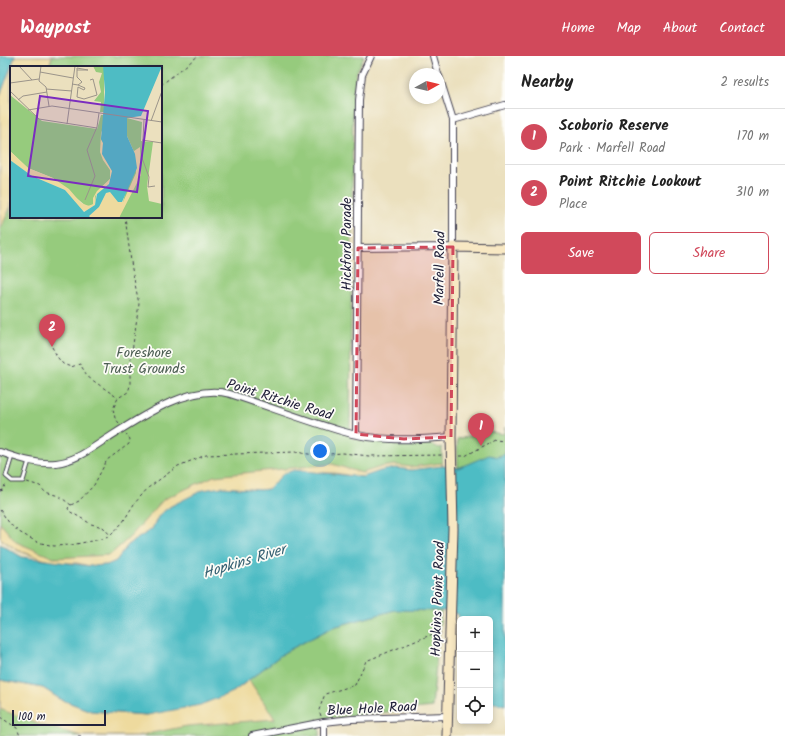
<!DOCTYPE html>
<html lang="en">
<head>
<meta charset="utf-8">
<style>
	:root { --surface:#fff; --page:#f6f6f6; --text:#222; --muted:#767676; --line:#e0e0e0; --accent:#d1495b }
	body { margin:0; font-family:Kalam,sans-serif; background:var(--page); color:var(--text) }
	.controls { position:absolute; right:12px; bottom:12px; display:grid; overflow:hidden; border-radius:6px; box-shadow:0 2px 6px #0003 }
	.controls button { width:36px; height:36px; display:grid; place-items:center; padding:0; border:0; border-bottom:1px solid var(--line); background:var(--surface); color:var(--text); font:20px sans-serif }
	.compass { position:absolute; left:409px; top:12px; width:36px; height:36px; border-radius:50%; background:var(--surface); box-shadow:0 2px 6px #0003; rotate:82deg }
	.scale { position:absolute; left:12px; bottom:10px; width:94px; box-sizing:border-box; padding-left:4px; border:2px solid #22223b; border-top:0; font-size:11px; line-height:14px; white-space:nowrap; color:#22223b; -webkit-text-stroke:3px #fdfcf7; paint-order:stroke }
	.you { position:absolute; left:320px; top:395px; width:14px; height:14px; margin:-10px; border:3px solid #fff; border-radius:50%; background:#1a73e8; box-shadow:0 0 0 6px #1a73e833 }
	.badge { display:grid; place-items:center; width:26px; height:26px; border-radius:50%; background:var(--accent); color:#fff; font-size:13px; font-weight:700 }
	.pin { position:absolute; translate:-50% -33px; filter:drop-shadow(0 1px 2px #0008) }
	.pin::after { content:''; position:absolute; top:21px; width:14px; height:12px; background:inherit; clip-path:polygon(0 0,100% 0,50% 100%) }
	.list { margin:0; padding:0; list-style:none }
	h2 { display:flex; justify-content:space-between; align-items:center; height:52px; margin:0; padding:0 16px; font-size:17px }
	h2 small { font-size:13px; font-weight:400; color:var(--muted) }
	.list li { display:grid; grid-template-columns:26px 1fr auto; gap:12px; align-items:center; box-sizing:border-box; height:56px; padding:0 16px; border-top:1px solid var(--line) }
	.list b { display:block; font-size:15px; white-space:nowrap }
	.list p { margin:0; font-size:13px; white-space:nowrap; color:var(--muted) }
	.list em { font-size:13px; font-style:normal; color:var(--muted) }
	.actions { display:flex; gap:8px; padding:12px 16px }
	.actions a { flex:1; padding:9px 0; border:1px solid var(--accent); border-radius:6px; text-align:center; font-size:14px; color:var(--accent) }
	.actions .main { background:var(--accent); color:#fff }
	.icon { flex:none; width:22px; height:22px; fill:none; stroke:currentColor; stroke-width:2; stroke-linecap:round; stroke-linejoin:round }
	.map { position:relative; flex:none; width:505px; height:680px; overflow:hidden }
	header { display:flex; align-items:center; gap:24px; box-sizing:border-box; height:56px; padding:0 20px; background:var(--accent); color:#fff }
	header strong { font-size:19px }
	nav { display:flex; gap:22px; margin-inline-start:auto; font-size:14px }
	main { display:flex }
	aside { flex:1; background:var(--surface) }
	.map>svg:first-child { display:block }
</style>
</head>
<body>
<header>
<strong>Waypost</strong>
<nav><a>Home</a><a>Map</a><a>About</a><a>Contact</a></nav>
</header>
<main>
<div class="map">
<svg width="505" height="680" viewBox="0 0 505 680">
	<rect width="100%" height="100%" fill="#fdfcf7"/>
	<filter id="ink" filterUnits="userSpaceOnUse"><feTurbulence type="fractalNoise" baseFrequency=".025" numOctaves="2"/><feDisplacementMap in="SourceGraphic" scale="8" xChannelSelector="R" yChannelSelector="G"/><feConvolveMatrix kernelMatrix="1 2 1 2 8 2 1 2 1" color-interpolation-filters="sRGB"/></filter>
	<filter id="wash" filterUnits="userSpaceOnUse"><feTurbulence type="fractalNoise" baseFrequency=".012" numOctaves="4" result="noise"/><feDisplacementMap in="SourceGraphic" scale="16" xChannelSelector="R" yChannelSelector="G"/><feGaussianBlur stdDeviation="0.9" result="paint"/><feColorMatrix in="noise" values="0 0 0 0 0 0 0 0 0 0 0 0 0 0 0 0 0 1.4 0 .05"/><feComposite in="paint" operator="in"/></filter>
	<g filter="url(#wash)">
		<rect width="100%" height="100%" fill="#ebe0be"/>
		<!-- green -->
		<g fill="#96cb7d" stroke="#5c765c">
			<path d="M52,0H364L356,18L353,38L350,369L352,382L380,387L431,388L439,392L442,391V410L380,415L363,421L202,434L112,502H40L17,494L0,482V172L11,150V161H161V11H49Z"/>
			<path d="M505,371V398L458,412L457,383L484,377L485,375L502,378L505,376Z"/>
			<path d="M395,554L441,555L432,651L314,664L320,675V680H0V624L233,636L285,596L333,571Z"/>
		</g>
		<!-- sand -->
		<g fill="#eeda9e" stroke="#887e6c">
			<path d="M15,0H52L49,11H11V150L0,174V40Z"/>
			<path d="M442,407L443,414L358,421L335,417H313L304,414L283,418L268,433L260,434L222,431L171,450L159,459L153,473L128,489L116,505L107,509L90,510L77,507H54L17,494L0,482V467L16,486L54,502L110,499L130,481L164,443L214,420L332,408L362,417L381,411L396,409L411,411Z"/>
			<path d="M0,624L43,632L60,643L91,655L146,659L233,636L249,624L275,663L187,670L136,680H81L38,668L0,653Z"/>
		</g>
		<!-- water -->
		<g fill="#4ebcc4" stroke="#386f80">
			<path d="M0,0H15L0,40Z"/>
			<path d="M505,398V649L490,646V563H460V579L458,558L447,555L395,554L333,571L285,596L233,636L200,649L147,659L91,655L60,643L43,632L0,624V488L22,501L90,510L107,509L116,505L128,489L152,473L159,459L171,450L203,434L222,431L260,434L268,433L283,418L294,414L363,421L380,415L396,412L411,414L442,410L458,412L489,399L498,401Z"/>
		</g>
	</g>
	<g filter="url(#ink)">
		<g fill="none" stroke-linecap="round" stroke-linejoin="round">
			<defs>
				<path id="lane" d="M12,400L6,420L12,425H23L29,405"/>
				<g id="street">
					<path d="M433,0L438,18"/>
					<path d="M453,64L505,49"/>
					<path d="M358,192L453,191V64L439,20"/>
					<path d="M356,378L359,44L362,19L371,0"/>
					<path d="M0,396C18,402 37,409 56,407C74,405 88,395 103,385C136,364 190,326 230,338C267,350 304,364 341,375C376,386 416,384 451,381"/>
					<path d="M252,680L324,666L352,663L447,660"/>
					<path d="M324,680V666"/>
				</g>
				<path id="secondary" d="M447,680L453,473L451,381L453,191L505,192"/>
			</defs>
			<!-- lane casing -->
			<use href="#lane" stroke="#403e4f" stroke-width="5"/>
			<!-- street casing -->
			<use href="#street" stroke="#403e4f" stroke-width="8"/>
			<!-- secondary casing -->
			<use href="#secondary" stroke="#403e4f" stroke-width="11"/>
			<!-- path -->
			<g stroke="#403e4f" stroke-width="1" stroke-dasharray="3 3" stroke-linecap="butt">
				<path d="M161,29L198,0"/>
				<path d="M52,291L58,302L63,308L71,311L80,308L88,321L118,342"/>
				<path d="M119,367L115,362L113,353L118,342L128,336L130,330V309L139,248L132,213L125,161"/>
				<path d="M460,400H465L495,384L505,385"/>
				<path d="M27,426L40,430L45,436L59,440L71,449L68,452L69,455L91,468L103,471L110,479"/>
				<path d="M0,435L3,434L5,429"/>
				<path d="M71,449L79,445L94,429L107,404L129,388L130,383L126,378"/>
				<path d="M0,454L10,468L19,476L37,486L54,490L71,489L106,482L111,479L123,466L134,448L148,432L178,410L206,399L295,396L315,399L343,397L369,400L444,399"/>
				<path d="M321,660L319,654L325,638L355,629L366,605L433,578H442"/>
				<path d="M0,661L17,672L20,680"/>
				<path d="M78,680H81"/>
			</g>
			<!-- lane -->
			<use href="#lane" stroke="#fff" stroke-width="3"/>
			<!-- street -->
			<use href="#street" stroke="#fff" stroke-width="6"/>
			<!-- secondary -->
			<use href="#secondary" stroke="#f8e8c3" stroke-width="9"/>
		</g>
	</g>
	<!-- marked area -->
	<path fill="#d1495b" fill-opacity="0.2" stroke="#d1495b" stroke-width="3" stroke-dasharray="8 5" stroke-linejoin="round" d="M453,191L451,381L404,383L356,378L358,192Z"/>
	<g text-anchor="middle" stroke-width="3.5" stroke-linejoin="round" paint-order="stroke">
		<!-- street labels -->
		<g font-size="14" fill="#22223b" stroke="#fdfcf7">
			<text transform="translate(346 188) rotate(-90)" y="5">Hickford Parade</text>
			<text transform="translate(439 212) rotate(-89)" y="5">Marfell Road</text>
			<text transform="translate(280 343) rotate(17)" y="5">Point Ritchie Road</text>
			<text transform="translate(437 543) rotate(-88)" y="5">Hopkins Point Road</text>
			<text transform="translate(372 652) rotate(-3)" y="5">Blue Hole Road</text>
		</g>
		<!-- park labels -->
		<g font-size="14" fill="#4b5d52" stroke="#fdfcf7">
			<text x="144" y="301">Foreshore<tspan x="144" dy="16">Trust Grounds</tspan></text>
		</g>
		<!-- water labels -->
		<g font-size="15" font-style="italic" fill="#346072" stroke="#fdfcf7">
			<text transform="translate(244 505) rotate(-17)" y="5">Hopkins River</text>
		</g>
	</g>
	<!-- overview -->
	<g transform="translate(10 10)">
		<rect width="152" height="152" fill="#ebe0be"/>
		<path d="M83,0H93L94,3V46H90L91,36L84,35L91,26L89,16L92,7L86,6ZM0,29L32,55L87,63L91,49H94L92,88L101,104L100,113L86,128L85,139L76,140L43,112L18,102L0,85ZM117,52L132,56L131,75L143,76L137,120L139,135L152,138V152H109L125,88L117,70Z" fill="#96cb7d"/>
		<path d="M93,49L94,63L91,73L93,77L92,88L102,103V107L98,119L85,130V139L76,145L70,144L55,124L22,110L0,94V85L18,102L43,112L59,123L71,137L79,140L83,138V132L87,125L100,113V104L93,94L90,86L91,67L93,62ZM130,81L131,109L109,152H81L79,150L89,141L96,127L100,126L113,136L126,107L124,85Z" fill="#eeda9e"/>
		<path d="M93,0H152L131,50L117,52V70L125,88L127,102L112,136H108L100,126L96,127L89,141L79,150L81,152H0V94L22,110L55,124L74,146L85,139L87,128L99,118L102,105L92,88L93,77L91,73L95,26Z" fill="#4ebcc4"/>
		<path fill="none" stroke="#9b948a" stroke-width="1" d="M9,0L22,14M31,0L29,15L36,21L39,40M30,6L63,12M0,17L29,13M62,18L68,19L72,16L67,11V2L78,4H67M68,19L75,22L74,24L68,21L67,31L74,33L87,29L83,13L80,14M36,23L62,25M0,25L29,53L87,62M8,34L13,30L37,26M18,44L42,40L152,56M134,54L132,92L139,111L138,121L145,120M141,55L152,25M57,58L65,0M132,74L152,77M75,134L85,110L77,84L87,61L89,47"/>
		<path fill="#7b2cbf" fill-opacity="0.15" stroke="#7b2cbf" stroke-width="2" d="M30,30L138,45L127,126L18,110Z"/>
		<rect width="152" height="152" fill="none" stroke="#22223b" stroke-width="2"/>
	</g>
</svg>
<div class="controls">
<button>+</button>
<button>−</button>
<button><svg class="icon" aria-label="locate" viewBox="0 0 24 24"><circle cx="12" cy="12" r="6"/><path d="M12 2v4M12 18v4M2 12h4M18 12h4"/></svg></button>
</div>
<svg class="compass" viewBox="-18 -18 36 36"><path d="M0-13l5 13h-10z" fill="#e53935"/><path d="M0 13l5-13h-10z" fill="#767676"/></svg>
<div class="scale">100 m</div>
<div class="you"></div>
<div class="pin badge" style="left:481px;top:390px">1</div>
<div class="pin badge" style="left:52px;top:291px">2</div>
</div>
<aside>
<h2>Nearby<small>2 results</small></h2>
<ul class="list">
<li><span class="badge">1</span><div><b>Scoborio Reserve</b><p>Park · Marfell Road</p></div><em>170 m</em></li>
<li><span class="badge">2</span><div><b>Point Ritchie Lookout</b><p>Place</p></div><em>310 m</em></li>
</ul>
<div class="actions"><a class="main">Save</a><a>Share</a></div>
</aside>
</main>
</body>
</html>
